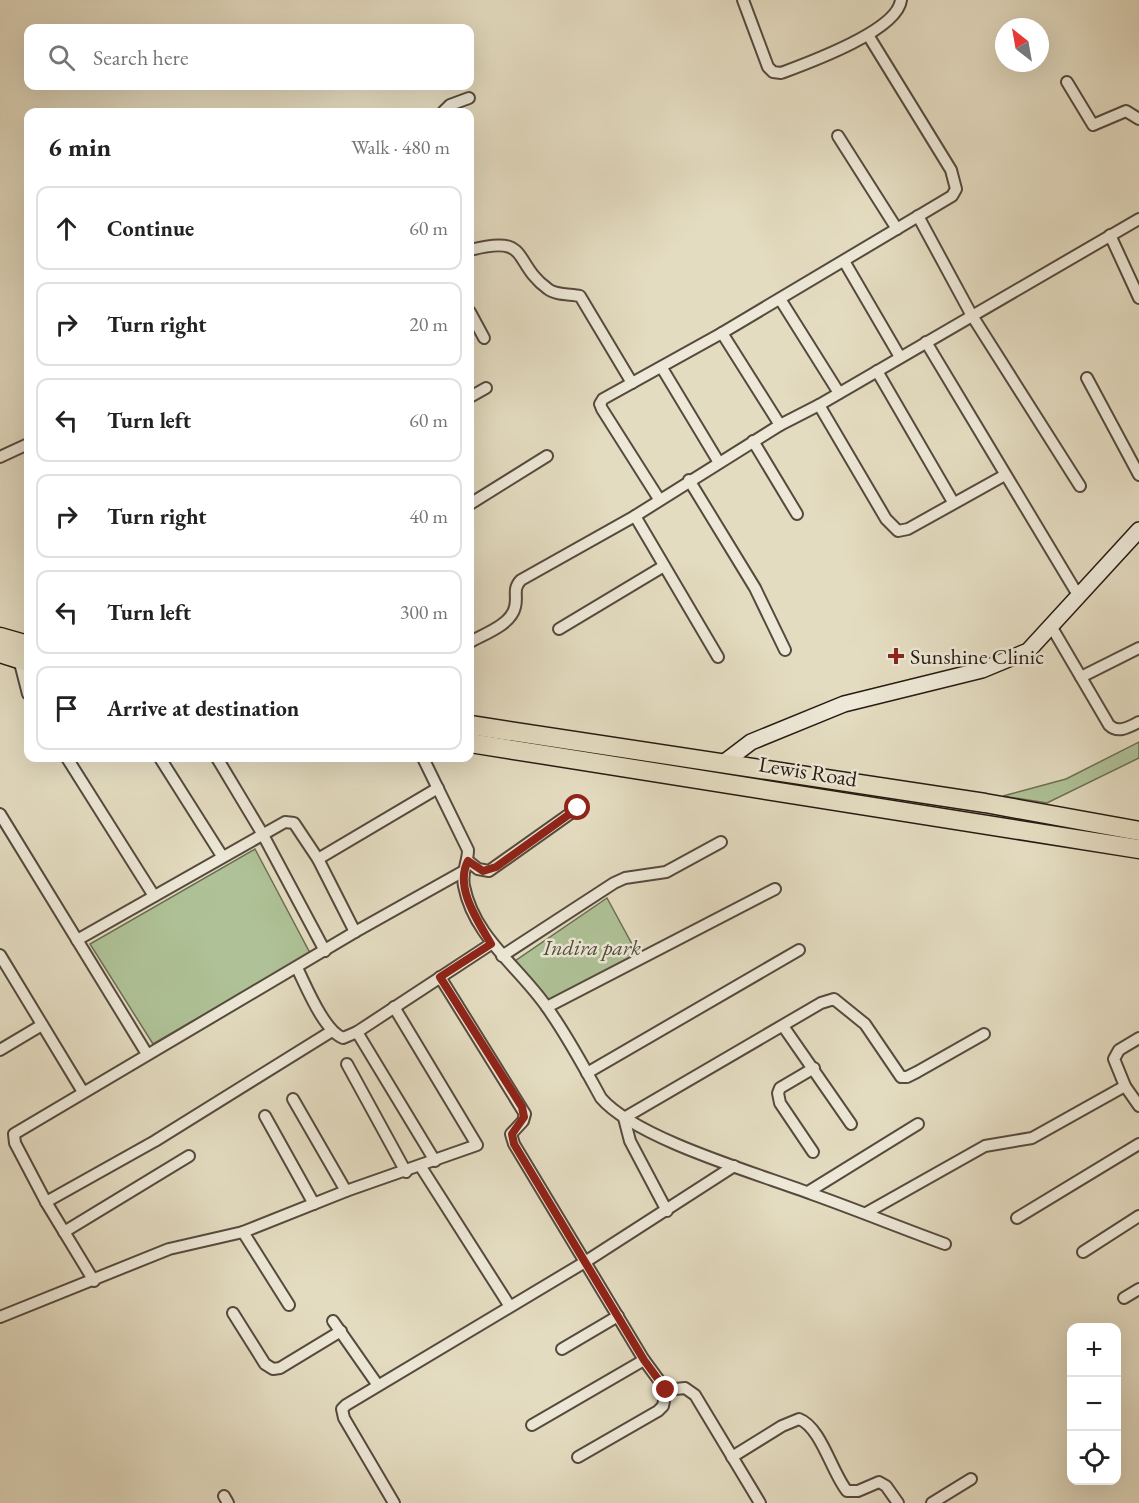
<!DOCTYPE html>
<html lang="en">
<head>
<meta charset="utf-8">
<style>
	:root { --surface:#fff; --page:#f2f2f2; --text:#222; --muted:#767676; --line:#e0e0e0 }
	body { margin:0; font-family:"EB Garamond",serif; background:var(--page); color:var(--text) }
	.controls { position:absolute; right:18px; bottom:18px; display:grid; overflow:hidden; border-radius:12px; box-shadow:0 6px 24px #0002 }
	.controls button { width:54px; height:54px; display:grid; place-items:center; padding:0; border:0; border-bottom:2px solid var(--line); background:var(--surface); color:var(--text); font:30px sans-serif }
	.compass { position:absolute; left:995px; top:18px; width:54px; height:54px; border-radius:50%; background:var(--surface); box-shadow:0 6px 24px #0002; rotate:329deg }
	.stop { position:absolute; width:18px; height:18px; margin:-14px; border:4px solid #8f2418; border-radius:50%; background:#fff }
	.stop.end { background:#8f2418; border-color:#fff; box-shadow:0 2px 6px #0008 }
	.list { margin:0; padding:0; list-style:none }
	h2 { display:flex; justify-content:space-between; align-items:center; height:78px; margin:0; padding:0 24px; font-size:26px }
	h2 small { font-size:20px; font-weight:400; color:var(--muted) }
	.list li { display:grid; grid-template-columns:39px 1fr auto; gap:18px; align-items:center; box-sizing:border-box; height:84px; margin:0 12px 12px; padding:0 12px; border:2px solid var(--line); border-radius:12px }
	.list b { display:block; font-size:22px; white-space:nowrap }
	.list em { font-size:20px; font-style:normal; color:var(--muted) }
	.icon { flex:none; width:33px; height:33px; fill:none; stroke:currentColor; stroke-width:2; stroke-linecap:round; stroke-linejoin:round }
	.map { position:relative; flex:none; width:1139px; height:1503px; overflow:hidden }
	.search { position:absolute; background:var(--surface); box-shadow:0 6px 24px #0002; left:24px; top:24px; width:450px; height:66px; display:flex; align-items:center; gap:15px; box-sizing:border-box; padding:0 21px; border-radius:12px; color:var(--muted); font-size:22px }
	.panel { position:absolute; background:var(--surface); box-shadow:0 6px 24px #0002; left:24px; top:108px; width:450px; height:654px; border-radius:12px }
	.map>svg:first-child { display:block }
</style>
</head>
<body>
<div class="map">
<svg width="1139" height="1503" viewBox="0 0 1139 1503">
	<rect width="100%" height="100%" fill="#e4dcc1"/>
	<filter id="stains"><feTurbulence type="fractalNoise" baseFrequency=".00333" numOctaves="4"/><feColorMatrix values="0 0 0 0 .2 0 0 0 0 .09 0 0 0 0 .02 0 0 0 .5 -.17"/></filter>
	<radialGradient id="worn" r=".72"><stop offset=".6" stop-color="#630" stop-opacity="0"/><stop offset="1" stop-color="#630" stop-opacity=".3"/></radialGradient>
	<!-- green -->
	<g fill="#afc297" stroke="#6b6e54" stroke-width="1.5">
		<path d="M1139,742V758L1047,803L1003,796L1066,779Z"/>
		<path d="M255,849L310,953L153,1044L90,944Z"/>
		<path d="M607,898L639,957L551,1006L515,961Z"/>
	</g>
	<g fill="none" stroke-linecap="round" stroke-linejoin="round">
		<defs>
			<g id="street">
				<path d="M743,0L768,67L773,72L781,73C808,63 897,31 901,0"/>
				<path d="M1067,82L1093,125L1126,111L1139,119"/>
				<path d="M443,112L450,105L469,98"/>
				<path d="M838,136L897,229"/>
				<path d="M918,216L971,314L1080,486"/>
				<path d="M1110,235L1139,298"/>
				<path d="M470,250C532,234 511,262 548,289C555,295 571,294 580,296L632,383"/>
				<path d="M844,261L900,357"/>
				<path d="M780,299L839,393"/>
				<path d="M470,312L484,338"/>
				<path d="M722,333L780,425"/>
				<path d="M926,342L1078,595"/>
				<path d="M662,368L718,461"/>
				<path d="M877,371L953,502"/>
				<path d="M1087,378L1139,475"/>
				<path d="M470,397L486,388"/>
				<path d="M819,405L886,519L898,531L908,529L1005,475"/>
				<path d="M753,441L797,514"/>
				<path d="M0,457L28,444"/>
				<path d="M689,480L755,588L785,650"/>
				<path d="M659,499L602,409L600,404L603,399L722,333L952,196L956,189L951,170L868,35"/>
				<path d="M470,504L547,456"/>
				<path d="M635,516L718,657"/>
				<path d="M1051,626L1109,725C1118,734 1129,727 1139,722"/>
				<path d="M559,629L664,566"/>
				<path d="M470,642C484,634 511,625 515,607C518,596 512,589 521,580L635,516L780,425L819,405L1139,219"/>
				<path d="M19,659L28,694"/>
				<path d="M1081,677L1139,648"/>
				<path d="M67,758L154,896"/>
				<path d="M160,758L222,856"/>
				<path d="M217,758L262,833L325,951"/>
				<path d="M423,758L468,850C468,863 461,872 464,886C474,937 518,966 546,1006C567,1035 584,1067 601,1098C636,1139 759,1174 812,1194C857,1210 901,1228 945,1244"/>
				<path d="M0,814L147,1054"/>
				<path d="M318,859L438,788"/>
				<path d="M468,861L478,869L489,871L578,808"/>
				<path d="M77,940L285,822L294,823L318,859L355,932"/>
				<path d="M0,955L83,1092"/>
				<path d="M502,956L614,883L625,878L666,872L721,842"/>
				<path d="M297,968C306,986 324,1031 343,1038L357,1032L491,944"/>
				<path d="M440,977L525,1114L523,1121L511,1134L514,1144L644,1360L666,1390L685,1388L695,1395L760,1503"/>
				<path d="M547,1007L775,889"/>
				<path d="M783,1026L851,1124"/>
				<path d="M357,1032L435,1161"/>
				<path d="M1139,1038L1119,1050L1114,1059L1125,1086L1139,1106"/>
				<path d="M0,1050L42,1025"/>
				<path d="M347,1064L406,1172"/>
				<path d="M587,1073L799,950"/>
				<path d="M293,1099L346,1191"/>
				<path d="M265,1116L314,1204"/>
				<path d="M813,1152L780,1103L778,1093L780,1088L814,1068"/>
				<path d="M421,1167L509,1305"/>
				<path d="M808,1192L918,1124"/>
				<path d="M46,1202L155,1141L332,1031"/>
				<path d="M667,1211L630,1141L624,1118L821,1003L834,999L865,1024L901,1077H907L917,1072L984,1034"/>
				<path d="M866,1213L985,1146L1032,1138L1125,1086"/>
				<path d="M1017,1218L1139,1144"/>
				<path d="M64,1232L189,1156"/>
				<path d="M243,1232L289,1305"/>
				<path d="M1083,1252L1139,1216"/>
				<path d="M94,1281L46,1202L15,1143L14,1134L355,932L462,872"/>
				<path d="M1124,1298L1139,1289"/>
				<path d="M233,1313L265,1364L273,1369L280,1368L341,1331"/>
				<path d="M0,1317L169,1249L243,1232L346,1191L477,1145L394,1007"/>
				<path d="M333,1321L377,1384"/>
				<path d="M562,1349L618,1316"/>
				<path d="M532,1425L644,1360"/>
				<path d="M578,1457L658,1411L663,1406L666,1390"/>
				<path d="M732,1457L782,1426L799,1419C821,1427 832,1473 847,1491H858L879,1482L886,1486L898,1503"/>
				<path d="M224,1496L228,1503"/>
				<path d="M394,1503L344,1418L342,1409L346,1405L585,1262L734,1166"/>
				<path d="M932,1503L971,1479"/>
			</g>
			<path id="secondary" d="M722,764L751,742L844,704L982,670L1028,651L1139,530"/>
			<g id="primary">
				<path d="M0,637L28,645"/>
				<path d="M0,653L28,662"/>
				<path d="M470,725L985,803L1139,831"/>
				<path d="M470,743L1139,849"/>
			</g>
		</defs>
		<!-- street casing -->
		<use href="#street" stroke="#564a3e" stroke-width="14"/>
		<!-- secondary casing -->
		<use href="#secondary" stroke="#271a12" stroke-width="18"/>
		<!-- primary casing -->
		<use href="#primary" stroke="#271a12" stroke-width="21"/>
		<!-- street -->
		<use href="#street" stroke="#ede8d7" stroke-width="10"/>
		<!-- secondary -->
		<use href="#secondary" stroke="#ede8d7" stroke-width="15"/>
		<!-- primary -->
		<use href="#primary" stroke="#e4dcc1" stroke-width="18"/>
	</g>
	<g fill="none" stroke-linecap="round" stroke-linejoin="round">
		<!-- route -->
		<path stroke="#8f2418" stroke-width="8" d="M578,808L496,867L483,871L468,861C454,887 478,921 491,944L440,977L522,1107L524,1117L512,1134L514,1144L644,1360L666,1390"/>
	</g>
	<!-- markers -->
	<path fill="#8f2418" stroke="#ede8d7" stroke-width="2" d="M893 647h6v6h6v6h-6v6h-6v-6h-6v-6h6z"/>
	<g text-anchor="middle" stroke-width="5" stroke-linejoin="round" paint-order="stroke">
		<!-- poi labels -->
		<g font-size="22" fill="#271a12" stroke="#ede8d7" text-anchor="start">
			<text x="910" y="664">Sunshine Clinic</text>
		</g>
		<!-- street labels -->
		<g font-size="22" fill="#271a12" stroke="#ede8d7">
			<text transform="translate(808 771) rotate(9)" y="8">Lewis Road</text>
		</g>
		<!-- park labels -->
		<g font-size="22" font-style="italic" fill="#504c3a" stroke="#ede8d7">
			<text x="592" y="955">Indira park</text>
		</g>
	</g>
	<rect width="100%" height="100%" filter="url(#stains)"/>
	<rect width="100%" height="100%" fill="url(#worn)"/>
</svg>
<div class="controls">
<button>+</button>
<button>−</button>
<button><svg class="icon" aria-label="locate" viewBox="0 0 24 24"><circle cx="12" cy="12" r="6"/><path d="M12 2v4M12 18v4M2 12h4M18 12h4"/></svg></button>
</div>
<svg class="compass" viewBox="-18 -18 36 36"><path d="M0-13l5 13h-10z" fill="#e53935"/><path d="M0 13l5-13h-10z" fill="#767676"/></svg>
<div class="stop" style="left:578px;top:808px"></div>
<div class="stop end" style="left:666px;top:1390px"></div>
<div class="search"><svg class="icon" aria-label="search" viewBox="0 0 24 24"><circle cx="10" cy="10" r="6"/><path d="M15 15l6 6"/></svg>Search here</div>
<section class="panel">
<h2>6 min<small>Walk · 480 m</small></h2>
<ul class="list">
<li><svg class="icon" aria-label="ahead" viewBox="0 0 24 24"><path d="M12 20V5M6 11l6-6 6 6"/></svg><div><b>Continue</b></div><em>60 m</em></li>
<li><svg class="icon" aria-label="right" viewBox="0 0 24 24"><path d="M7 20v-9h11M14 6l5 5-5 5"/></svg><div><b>Turn right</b></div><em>20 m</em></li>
<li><svg class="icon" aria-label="left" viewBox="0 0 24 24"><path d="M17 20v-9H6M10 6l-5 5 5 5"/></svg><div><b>Turn left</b></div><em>60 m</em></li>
<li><svg class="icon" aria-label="right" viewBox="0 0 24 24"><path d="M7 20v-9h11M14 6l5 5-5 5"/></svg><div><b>Turn right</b></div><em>40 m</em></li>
<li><svg class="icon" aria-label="left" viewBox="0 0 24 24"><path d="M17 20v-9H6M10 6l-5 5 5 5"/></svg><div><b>Turn left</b></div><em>300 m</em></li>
<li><svg class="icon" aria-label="arrive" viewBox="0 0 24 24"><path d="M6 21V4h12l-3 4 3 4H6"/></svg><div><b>Arrive at destination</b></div></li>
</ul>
</section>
</div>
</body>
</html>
